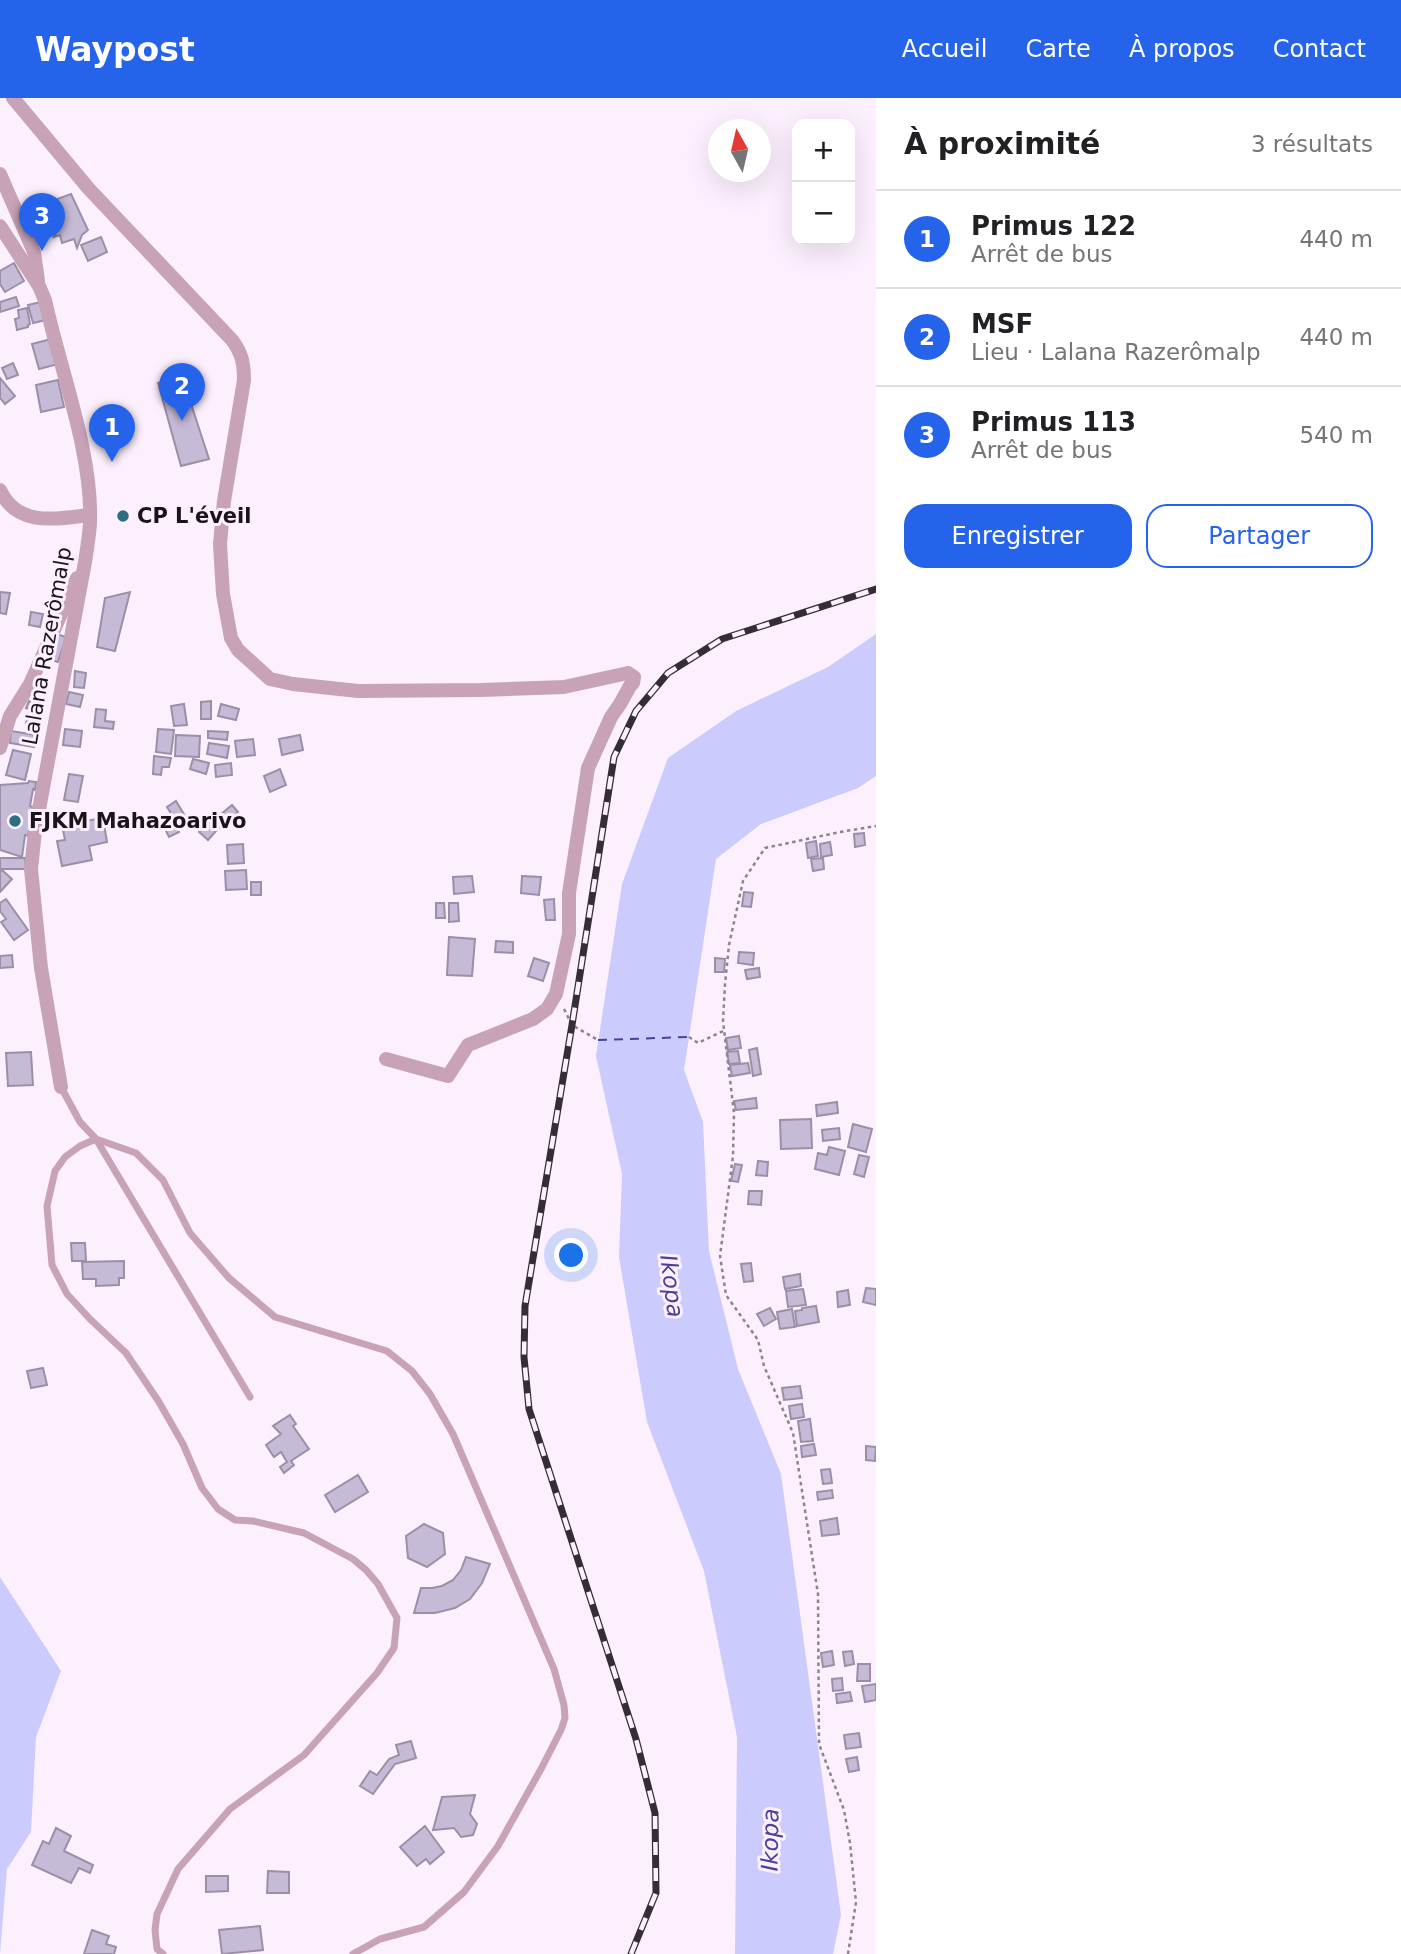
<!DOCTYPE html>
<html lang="fr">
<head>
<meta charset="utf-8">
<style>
	:root { --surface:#fff; --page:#f6f6f6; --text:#202124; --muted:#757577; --line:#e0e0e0; --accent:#2563eb }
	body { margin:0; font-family:"DejaVu Sans",sans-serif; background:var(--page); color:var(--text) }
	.controls { position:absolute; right:21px; top:21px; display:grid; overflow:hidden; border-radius:14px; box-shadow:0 7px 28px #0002 }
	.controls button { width:63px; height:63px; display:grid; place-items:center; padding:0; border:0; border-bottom:2px solid var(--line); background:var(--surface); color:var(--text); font:35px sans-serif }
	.compass { position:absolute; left:708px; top:21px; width:63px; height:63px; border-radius:50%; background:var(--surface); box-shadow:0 7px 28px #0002; rotate:352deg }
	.you { position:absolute; left:572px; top:1158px; width:24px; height:24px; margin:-18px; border:5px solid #fff; border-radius:50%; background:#1a73e8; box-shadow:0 0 0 10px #1a73e833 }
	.badge { display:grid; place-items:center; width:46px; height:46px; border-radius:50%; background:var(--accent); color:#fff; font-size:23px; font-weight:700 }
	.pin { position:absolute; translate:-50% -58px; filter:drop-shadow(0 2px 4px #0008) }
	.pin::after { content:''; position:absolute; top:37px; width:24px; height:21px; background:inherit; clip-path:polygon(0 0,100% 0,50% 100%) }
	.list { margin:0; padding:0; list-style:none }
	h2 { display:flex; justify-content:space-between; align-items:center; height:91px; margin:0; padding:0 28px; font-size:30px }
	h2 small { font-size:23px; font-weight:400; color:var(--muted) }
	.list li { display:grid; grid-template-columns:46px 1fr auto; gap:21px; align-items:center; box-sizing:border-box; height:98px; padding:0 28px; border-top:2px solid var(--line) }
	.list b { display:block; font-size:26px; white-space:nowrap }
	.list p { margin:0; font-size:23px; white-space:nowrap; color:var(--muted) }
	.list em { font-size:23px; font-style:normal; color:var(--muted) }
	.actions { display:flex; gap:14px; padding:21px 28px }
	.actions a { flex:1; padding:16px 0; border:2px solid var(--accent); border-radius:21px; text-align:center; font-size:24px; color:var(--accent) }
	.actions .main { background:var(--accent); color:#fff }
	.map { position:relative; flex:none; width:876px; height:1856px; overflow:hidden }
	header { display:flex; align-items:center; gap:42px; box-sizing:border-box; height:98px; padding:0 35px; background:var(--accent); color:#fff }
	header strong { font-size:33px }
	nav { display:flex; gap:38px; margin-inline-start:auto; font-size:24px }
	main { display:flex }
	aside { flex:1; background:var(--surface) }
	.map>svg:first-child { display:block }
</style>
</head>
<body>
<header>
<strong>Waypost</strong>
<nav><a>Accueil</a><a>Carte</a><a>À propos</a><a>Contact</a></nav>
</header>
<main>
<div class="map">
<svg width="876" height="1856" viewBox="0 0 876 1856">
	<rect width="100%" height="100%" fill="#fdf0fe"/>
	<!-- water -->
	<g fill="#cbccfd">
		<path d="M876,536V678L858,690L761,726L716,761L684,972L703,1024L709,1153L738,1271L781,1376L841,1817L833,1856H735L737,1639L704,1473L647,1324L619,1159L622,1076L596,958L622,786L668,660L736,613L828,569Z"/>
		<path d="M0,1479L61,1573L36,1639L31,1734L7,1771L0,1856Z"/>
	</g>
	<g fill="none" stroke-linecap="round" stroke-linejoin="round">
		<!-- ferry -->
		<path stroke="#4a409b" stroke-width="2" stroke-dasharray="9 7" stroke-linecap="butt" d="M598,942L689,939"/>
	</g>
	<!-- building -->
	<g fill="#c6bbd7" stroke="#9a8fa9" stroke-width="2">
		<path d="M71,96L88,132L82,137L77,150L74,141L62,145L60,137L54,139L60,121L57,113H52L49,104Z"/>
		<path d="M101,139L107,154L88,163L81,147Z"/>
		<path d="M14,165L24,183L5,194L0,186V173Z"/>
		<path d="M16,199L19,208L0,214V204Z"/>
		<path d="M41,204L46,222L33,225L28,207Z"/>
		<path d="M27,210L30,226L28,227V229L17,232L15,221L19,220L18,212Z"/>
		<path d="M51,241L58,266L39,271L32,246Z"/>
		<path d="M13,265L18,277L7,281L2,270Z"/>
		<path d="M182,278L209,361L181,368L158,285Z"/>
		<path d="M0,280L15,298L5,306L0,300Z"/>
		<path d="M58,282L64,309L41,314L36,287Z"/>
		<path d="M0,494L10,495L6,516L0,515Z"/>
		<path d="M130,494L115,553L97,549L105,500Z"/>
		<path d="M31,514L43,516L40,529L29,527Z"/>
		<path d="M56,536L66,539L58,564L48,561Z"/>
		<path d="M75,573L86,575L84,590L74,589Z"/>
		<path d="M69,594L83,597L80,609L66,606Z"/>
		<path d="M29,603L42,607L36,628L26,625L30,611L26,610Z"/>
		<path d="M211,603V621H201V604Z"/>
		<path d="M184,606L187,627L174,628L171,608Z"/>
		<path d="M221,606L239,611L236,622L218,618Z"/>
		<path d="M96,611L106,612L105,623L114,624L113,631L94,629Z"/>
		<path d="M65,631L82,633L80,649L63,647Z"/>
		<path d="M158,631L174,632L171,656L156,654Z"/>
		<path d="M11,633L36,637L34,649L10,645Z"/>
		<path d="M208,633L228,634L227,642L208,640Z"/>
		<path d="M176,637L200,638L199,659L175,658Z"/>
		<path d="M300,637L303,652L282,657L279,641Z"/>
		<path d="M253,641L255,657L237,659L235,643Z"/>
		<path d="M209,645L229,648L227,660L207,656Z"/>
		<path d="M13,652L31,656L25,682L6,677Z"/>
		<path d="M154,658L171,660L169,669H162L161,677L153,676Z"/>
		<path d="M193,661L209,665L206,676L190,671Z"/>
		<path d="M231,665L232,677L216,679L215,667Z"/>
		<path d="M280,671L286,687L270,694L264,678Z"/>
		<path d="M69,676L83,678L78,704L64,702Z"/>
		<path d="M29,683L36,684L35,692L33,691L30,708L33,709L28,738L25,737L22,759L0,752V687L28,685Z"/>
		<path d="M176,703L188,723L179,728L167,709Z"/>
		<path d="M232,707L238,714L226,724L220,717Z"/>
		<path d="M214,717L223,725L208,742L199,734Z"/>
		<path d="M103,720L107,744L89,748L92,762L62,768L57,743L65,742L62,727Z"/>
		<path d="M172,720L179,734L169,739L162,725Z"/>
		<path d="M864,735L865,747L855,749L854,736Z"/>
		<path d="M816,743L818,758L808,760L806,745Z"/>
		<path d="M830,744L832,757L821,759L820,746Z"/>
		<path d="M243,746L244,765L228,766L227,747Z"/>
		<path d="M0,760H25L26,771H0Z"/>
		<path d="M823,760L824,771L813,773L811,761Z"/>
		<path d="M2,772L12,781L0,794V774Z"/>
		<path d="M246,772L247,791L226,792L225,773Z"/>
		<path d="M472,778L474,794L454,796L453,779Z"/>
		<path d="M522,778L541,779L539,797L521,795Z"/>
		<rect x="251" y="784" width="10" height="13"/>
		<path d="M744,794L753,795L751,809L742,808Z"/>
		<path d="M6,801L28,832L14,842L1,824L6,821L0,813V805Z"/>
		<path d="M554,801L555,822H546L544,802Z"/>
		<path d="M436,805H444L445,820H436Z"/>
		<path d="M449,805H458L459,823L449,824Z"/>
		<path d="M449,839L475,841L472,878L447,877Z"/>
		<path d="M496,843L513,844V855L495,854Z"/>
		<path d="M739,854L754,855L753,867L738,865Z"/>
		<path d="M12,857L13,869L0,870V858Z"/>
		<path d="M534,860L549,865L543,883L528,878Z"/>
		<path d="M715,860L725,861L724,874H715Z"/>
		<path d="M759,870L760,879L747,881L745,872Z"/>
		<path d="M739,938L741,950L728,952L726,940Z"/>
		<path d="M757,950L761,976L753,978L749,952Z"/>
		<path d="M738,953L740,965L729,966L727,954Z"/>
		<path d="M31,954L33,987L8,988L6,955Z"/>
		<path d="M748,965L750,975L732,978L730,967Z"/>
		<path d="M756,1000L757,1010L736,1012L734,1003Z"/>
		<path d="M837,1004L838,1015L817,1018L816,1007Z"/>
		<path d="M811,1021L812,1050L781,1051L780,1022Z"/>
		<path d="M853,1026L872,1031L866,1054L848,1049Z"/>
		<path d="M839,1030L840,1041L823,1043L822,1032Z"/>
		<path d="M829,1049L845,1053L839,1077L815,1071L818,1055L827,1057Z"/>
		<path d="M859,1057L869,1059L864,1079L854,1076Z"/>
		<path d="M758,1063L768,1064L767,1078L756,1077Z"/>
		<path d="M735,1066L742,1067L738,1084L731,1083Z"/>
		<path d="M749,1093H762L761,1107L748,1106Z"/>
		<path d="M71,1145H85L86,1163H72Z"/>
		<path d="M124,1163V1180H119V1187L96,1188V1181H83L82,1164Z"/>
		<path d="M751,1165L753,1183L744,1184L741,1166Z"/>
		<path d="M800,1176L801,1188L785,1191L783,1179Z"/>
		<path d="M866,1190L876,1191V1207L863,1204Z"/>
		<path d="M803,1191L806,1207L788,1209L786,1193Z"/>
		<path d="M848,1192L850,1207L838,1209L837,1194Z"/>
		<path d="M816,1208L819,1224L797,1228L795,1213L802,1212V1210Z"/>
		<path d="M770,1210L776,1221L764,1228L757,1216Z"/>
		<path d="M792,1211L795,1229L780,1231L777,1214Z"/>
		<path d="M43,1270L47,1287L31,1290L27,1273Z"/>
		<path d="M800,1288L802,1300L784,1302L782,1290Z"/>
		<path d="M802,1306L804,1319L791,1321L789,1308Z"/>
		<path d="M290,1317L296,1326L293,1328L309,1351L291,1363L294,1367L284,1375L280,1369L287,1364L281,1354L274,1359L266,1347L281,1336L273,1328Z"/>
		<path d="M810,1321L813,1343L801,1344L798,1323Z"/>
		<path d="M814,1346L816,1357L802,1359L801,1348Z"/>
		<path d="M866,1348L876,1349L875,1363L866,1362Z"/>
		<path d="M830,1371L832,1385L823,1386L821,1372Z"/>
		<path d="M358,1377L368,1394L335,1414L325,1397Z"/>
		<path d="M832,1392L833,1400L818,1402L817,1394Z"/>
		<path d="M837,1420L839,1436L822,1438L820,1423Z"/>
		<path d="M424,1426L443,1435L445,1456L427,1469L408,1460L406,1438Z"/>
		<path d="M466,1459L490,1466L482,1485L470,1501L455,1510L435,1515H414L421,1490H432L442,1488L453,1482L461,1472Z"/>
		<path d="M832,1553L834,1567L823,1569L821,1555Z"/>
		<path d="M852,1553L854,1566L845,1568L843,1554Z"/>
		<path d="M858,1566H870V1583H857Z"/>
		<path d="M842,1580L843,1592L833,1593L832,1581Z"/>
		<path d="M876,1586V1602L865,1604L862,1588Z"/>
		<path d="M850,1594L852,1603L837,1605L836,1596Z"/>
		<path d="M859,1635L861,1649L846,1651L844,1637Z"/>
		<path d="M411,1643L416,1660L395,1666L373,1696L360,1688L370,1673L377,1677L389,1661L399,1657L396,1647Z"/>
		<path d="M857,1659L859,1672L849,1674L846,1661Z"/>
		<path d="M475,1697L470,1716L477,1726L473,1737L461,1739L454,1730L433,1732L442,1699Z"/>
		<path d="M425,1728L444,1754L430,1766L426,1761L417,1768L400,1749Z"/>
		<path d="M56,1730L71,1738L64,1753L93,1767L90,1775L79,1770L71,1785L32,1767L43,1743L49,1746Z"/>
		<path d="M268,1773L289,1774V1795H267Z"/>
		<path d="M206,1778H228V1793L206,1794Z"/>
		<path d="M260,1828L263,1852L222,1856L219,1832Z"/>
		<path d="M92,1832L109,1838L106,1846L116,1849L114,1856H84Z"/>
	</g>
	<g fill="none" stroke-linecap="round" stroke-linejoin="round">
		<!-- path -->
		<g stroke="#8d838e" stroke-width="2.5" stroke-dasharray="3.5 3.5" stroke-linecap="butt">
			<path d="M564,911L572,927L598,942"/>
			<path d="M689,939L698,945L723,933"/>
			<path d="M848,1856L856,1804L850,1745L844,1712L819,1646L818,1496L793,1335L764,1268L758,1242L726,1197L720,1158L733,1058L734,1015L723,923L725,886L729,847L743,783L765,750L840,734L876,728"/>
		</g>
		<!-- lane -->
		<g stroke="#c8a3b8" stroke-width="7">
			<path d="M61,989L80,1024L96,1041L136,1055L163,1082L190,1135L229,1180L275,1219L387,1253L412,1273L430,1296L453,1336L554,1571L564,1607L565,1620L561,1632L541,1671L498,1748L464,1794L424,1829L380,1841L353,1856"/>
			<path d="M163,1856L157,1851L155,1832L157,1816L178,1771L230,1711L304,1657L377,1575L394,1550L397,1520L378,1486L366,1472L353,1461L304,1435L253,1423L235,1422L218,1411L202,1390L183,1346L159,1304L126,1255L90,1221L67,1196L52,1167L47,1108L55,1073L65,1059L80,1048L96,1041L250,1299"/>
		</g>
		<!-- street -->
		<g stroke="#c8a3b8" stroke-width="14">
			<path d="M13,0L89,91L232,242C242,255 244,266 244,282L224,403L220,446L223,496L231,540L238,552L270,581L293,586L358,593L481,592L564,589L628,575L634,579L633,585L630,588L620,606L611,619L588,670L569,795V836L556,896L547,911L533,921L468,947L448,978L386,961"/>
			<path d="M0,76L34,154L38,183"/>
			<path d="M0,128L39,188L45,202C60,272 93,355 90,426C89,439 87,451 85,464L35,733L31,771L41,870L61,989"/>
			<path d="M0,392C17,429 55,421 89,417V415"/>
			<path d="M0,650L10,618L30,586L77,480"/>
		</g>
		<defs>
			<path id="rail" d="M631,1856L656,1795L655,1715L636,1641L529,1311L524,1259L525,1208L572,927L614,659L636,613L668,575L722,541L876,491"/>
		</defs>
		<!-- rail casing -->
		<use href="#rail" stroke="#352d36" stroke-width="7"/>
		<!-- rail -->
		<use href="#rail" stroke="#fdf0fe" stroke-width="4.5" stroke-dasharray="13" stroke-linecap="butt"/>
	</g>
	<!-- markers -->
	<g fill="#2e6d82" stroke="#fdf0fe" stroke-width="2.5">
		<circle cx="123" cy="418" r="7"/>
		<circle cx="15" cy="723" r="7"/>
	</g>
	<g text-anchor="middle" stroke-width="6" stroke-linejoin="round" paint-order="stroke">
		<!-- poi labels -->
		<g font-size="21" font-weight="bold" fill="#1a131b" stroke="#fdf0fe" text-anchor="start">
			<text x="137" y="425">CP L'éveil</text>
			<text x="29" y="730">FJKM Mahazoarivo</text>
		</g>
		<!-- street labels -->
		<g font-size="21" fill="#1a131b" stroke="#fdf0fe">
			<text transform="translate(47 548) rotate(-80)" y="7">Lalana Razerômalp</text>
		</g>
		<!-- water labels -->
		<g font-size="23" font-style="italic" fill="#4a409b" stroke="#fdf0fe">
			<text transform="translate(672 1188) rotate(83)" y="8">Ikopa</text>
			<text transform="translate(770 1742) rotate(-89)" y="8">Ikopa</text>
		</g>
	</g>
</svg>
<div class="controls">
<button>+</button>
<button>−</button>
</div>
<svg class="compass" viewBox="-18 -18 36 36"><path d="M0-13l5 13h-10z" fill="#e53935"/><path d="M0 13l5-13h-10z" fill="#757577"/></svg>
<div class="you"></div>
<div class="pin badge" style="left:112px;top:364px">1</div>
<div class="pin badge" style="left:182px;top:323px">2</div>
<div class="pin badge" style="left:42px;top:153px">3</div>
</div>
<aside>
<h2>À proximité<small>3 résultats</small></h2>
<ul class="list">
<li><span class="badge">1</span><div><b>Primus 122</b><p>Arrêt de bus</p></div><em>440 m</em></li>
<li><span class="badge">2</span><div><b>MSF</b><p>Lieu · Lalana Razerômalp</p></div><em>440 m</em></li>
<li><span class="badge">3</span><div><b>Primus 113</b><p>Arrêt de bus</p></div><em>540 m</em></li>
</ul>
<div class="actions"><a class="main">Enregistrer</a><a>Partager</a></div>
</aside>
</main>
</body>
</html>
